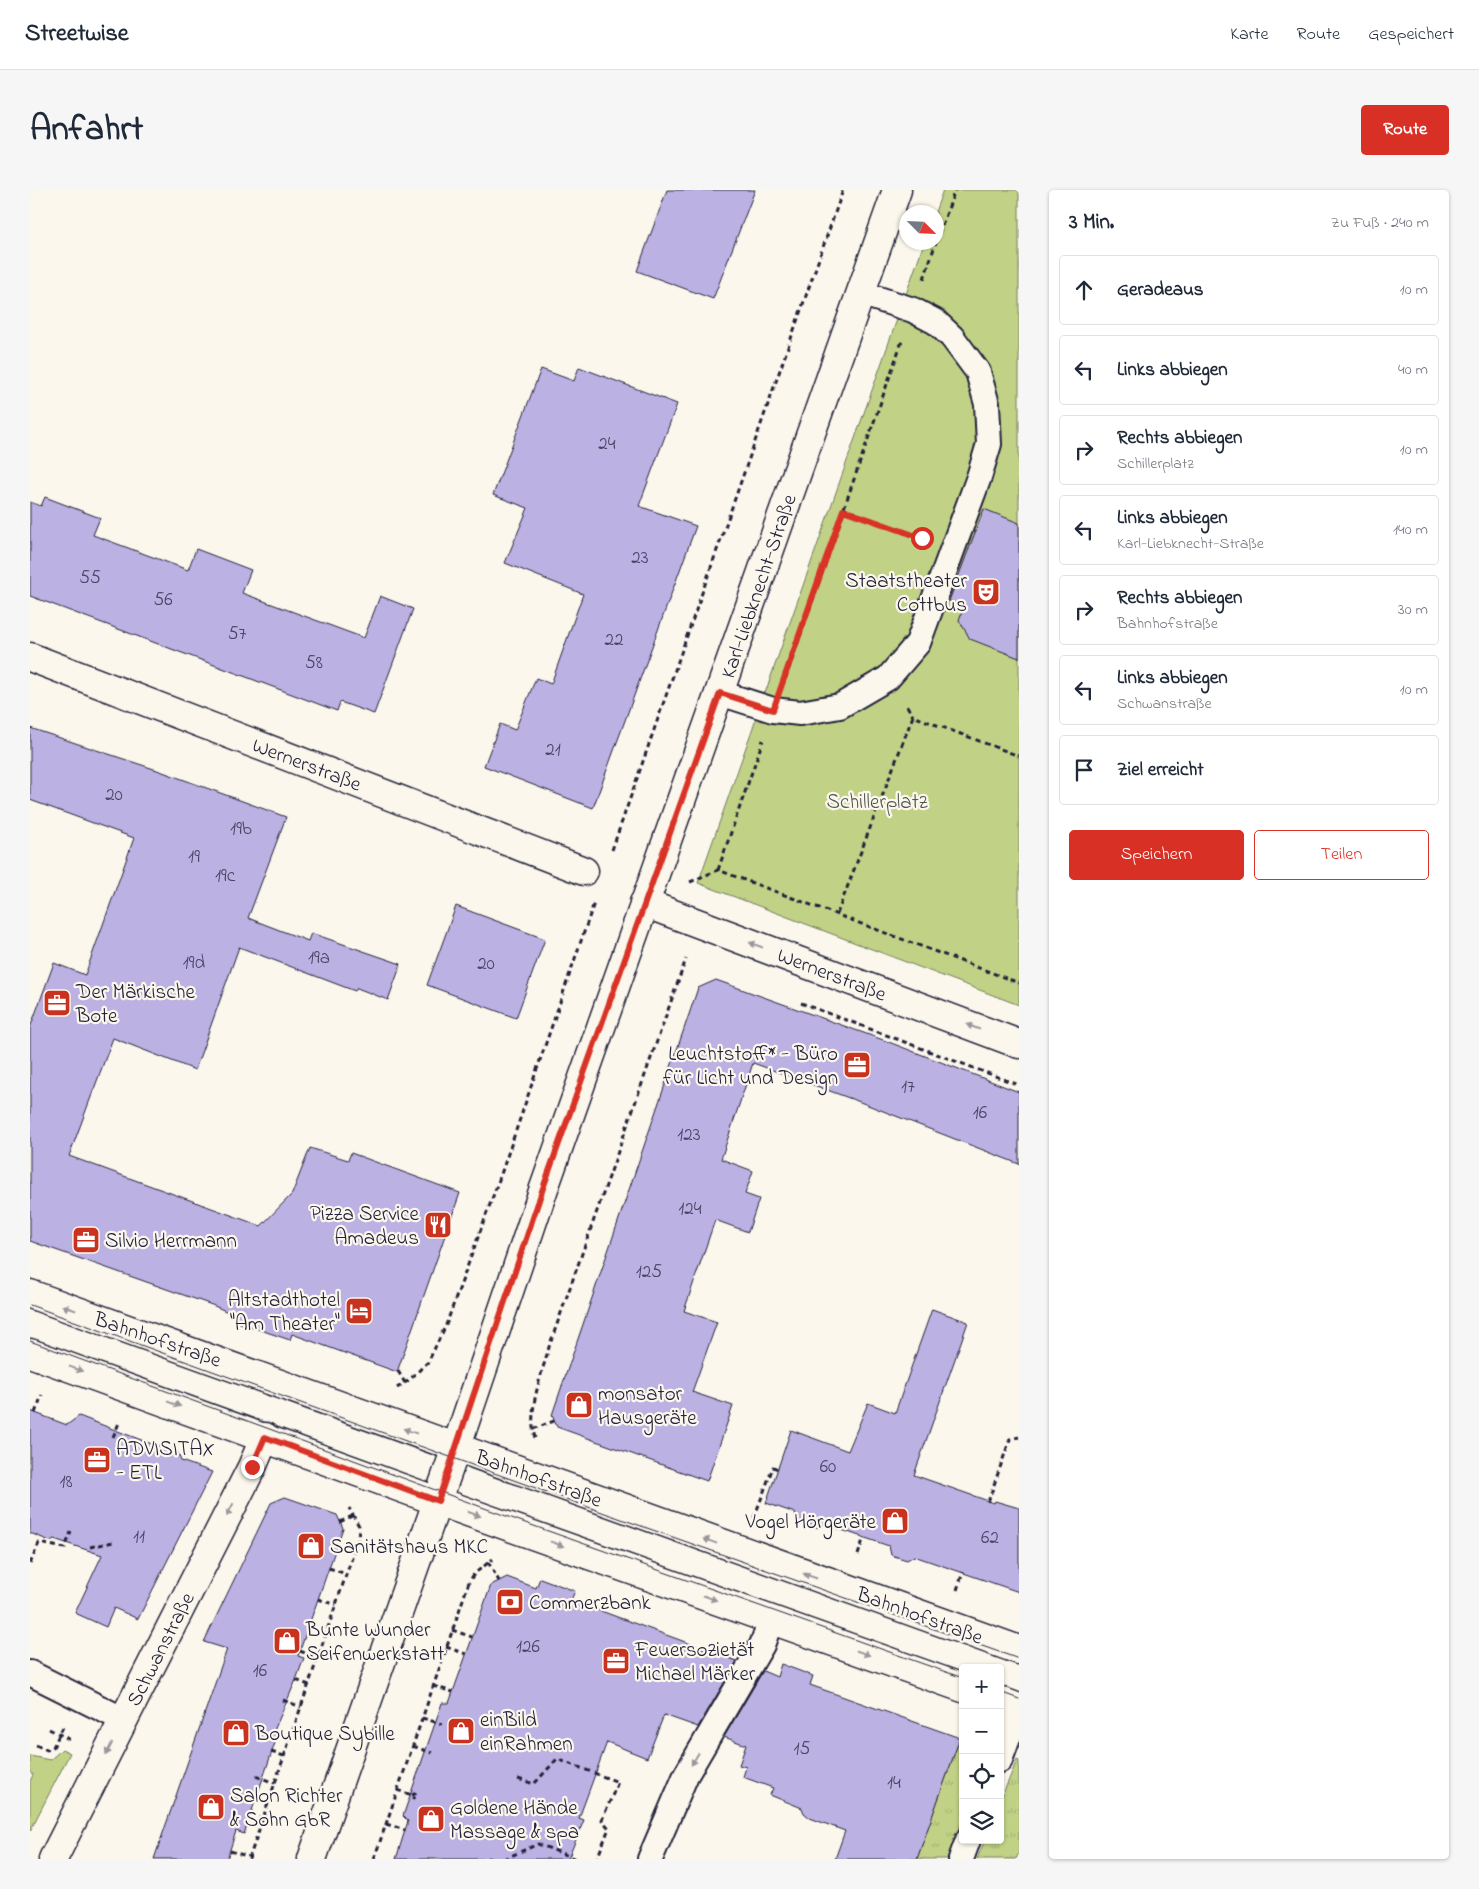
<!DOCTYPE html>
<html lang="de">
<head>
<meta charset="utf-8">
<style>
	:root { --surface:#fff; --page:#f6f6f7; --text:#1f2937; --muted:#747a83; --line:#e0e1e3; --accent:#d93025 }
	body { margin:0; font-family:"Indie Flower",sans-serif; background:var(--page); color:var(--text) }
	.controls { position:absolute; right:15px; bottom:15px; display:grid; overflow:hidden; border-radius:5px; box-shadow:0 1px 4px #0004 }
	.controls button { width:45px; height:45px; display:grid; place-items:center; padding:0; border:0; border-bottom:1px solid var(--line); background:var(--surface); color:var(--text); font:25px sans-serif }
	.compass { position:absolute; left:869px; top:15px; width:45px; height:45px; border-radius:50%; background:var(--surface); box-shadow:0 1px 4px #0004; rotate:114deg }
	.stop { position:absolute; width:15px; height:15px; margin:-11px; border:4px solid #d93025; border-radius:50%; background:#fff }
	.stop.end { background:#d93025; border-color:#fff; box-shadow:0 1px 5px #0008 }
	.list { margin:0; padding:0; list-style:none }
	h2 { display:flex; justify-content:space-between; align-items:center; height:65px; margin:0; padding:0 20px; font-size:21px }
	h2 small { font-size:16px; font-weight:400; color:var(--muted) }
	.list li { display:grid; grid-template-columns:32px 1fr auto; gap:15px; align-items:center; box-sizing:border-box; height:70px; margin:0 10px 10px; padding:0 10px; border:1px solid var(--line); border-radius:5px }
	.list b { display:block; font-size:19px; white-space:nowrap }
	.list p { margin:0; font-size:16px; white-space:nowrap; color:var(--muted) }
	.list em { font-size:16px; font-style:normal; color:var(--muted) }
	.actions { display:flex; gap:10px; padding:15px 20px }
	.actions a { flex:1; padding:11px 0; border:1px solid var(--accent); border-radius:5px; text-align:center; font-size:18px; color:var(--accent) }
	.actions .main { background:var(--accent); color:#fff }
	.icon { flex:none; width:28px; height:28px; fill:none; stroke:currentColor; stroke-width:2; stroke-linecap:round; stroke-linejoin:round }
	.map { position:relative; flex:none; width:989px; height:1669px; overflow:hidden; border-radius:5px }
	header { display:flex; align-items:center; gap:30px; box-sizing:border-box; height:70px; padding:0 25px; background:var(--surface); border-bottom:1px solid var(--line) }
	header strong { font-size:24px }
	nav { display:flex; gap:28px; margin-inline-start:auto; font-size:18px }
	.intro { display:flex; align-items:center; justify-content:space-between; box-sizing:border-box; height:120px; padding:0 30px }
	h1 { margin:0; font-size:35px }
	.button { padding:12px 22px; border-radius:5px; background:var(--accent); color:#fff; font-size:18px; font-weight:700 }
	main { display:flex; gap:30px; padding:0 30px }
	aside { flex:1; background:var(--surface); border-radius:5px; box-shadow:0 1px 4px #0004 }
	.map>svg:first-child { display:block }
</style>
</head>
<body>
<header>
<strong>Streetwise</strong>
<nav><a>Karte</a><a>Route</a><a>Gespeichert</a></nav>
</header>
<div class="intro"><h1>Anfahrt</h1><a class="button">Route</a></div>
<main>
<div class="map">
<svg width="989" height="1669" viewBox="0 0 989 1669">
	<defs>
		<pattern id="grass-tufts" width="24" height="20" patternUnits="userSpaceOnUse" patternTransform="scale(1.25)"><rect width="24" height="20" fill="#c1d286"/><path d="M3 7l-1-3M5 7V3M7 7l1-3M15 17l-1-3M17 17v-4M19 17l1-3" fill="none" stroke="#a6b475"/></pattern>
	</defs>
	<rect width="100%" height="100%" fill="#fbf7ec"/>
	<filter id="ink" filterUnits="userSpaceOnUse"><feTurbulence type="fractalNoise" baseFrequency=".02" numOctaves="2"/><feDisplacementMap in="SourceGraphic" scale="10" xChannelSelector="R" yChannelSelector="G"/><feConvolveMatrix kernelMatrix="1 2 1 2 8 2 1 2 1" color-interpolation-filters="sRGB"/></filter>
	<g filter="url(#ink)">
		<!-- grass -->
		<g fill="url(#grass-tufts)" stroke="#727a60">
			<path d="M930,1548L933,1549V1629L917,1669H887Z"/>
			<path d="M987,1570L989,1571V1663L986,1669H947L955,1650H970V1611Z"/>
		</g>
		<!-- park -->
		<g fill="#c1d286" stroke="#727a60">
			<path d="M913,0H989V815L668,693L894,53L906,52V22H905Z"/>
			<path d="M32,1559L40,1563L0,1641V1591L3,1585L0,1580V1566L20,1570Z"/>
		</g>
		<!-- building -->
		<g fill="#bcb1e3" stroke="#22223b">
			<path d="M637,0H725L683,109L607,81Z"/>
			<path d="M549,177L647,214L609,316L666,336L563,618L454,576L470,534L485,540L506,488L521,494L553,404L475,373L498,318L463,305L511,179L544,191Z"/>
			<path d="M15,307L70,328L63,345L158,380L166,359L221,380L212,403L334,448L350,406L383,419L344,524L310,512L307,521L0,406V312L11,316Z"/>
			<path d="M954,319L989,333V468L940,449L929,430L934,416L919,411Z"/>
			<path d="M0,538L130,581L256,627L218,728L278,751L281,743L371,774L358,810L327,798L325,801L209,757L165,880L83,848L39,966L231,1036L262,1004L280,958L318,970L321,963L430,1003L367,1182L262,1144L260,1150L207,1132L205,1125L182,1115L0,1051V838L24,773L55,785L104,648L0,610Z"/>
			<path d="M426,716L515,749L486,828L397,795Z"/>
			<path d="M686,790L856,851L989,902V974L830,912L723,873L691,969L723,981L715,1004L729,1009L718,1042L685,1030L654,1121L687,1132L662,1202L703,1216L677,1291L527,1237L522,1225L668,798Z"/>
			<path d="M902,1119L938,1132L884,1285L964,1313L965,1311L989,1318V1402L884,1366L877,1370L861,1365L859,1356L794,1334L789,1338L767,1331L765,1323L736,1313L761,1240L818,1261L838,1213L865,1223Z"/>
			<path d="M0,1221L37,1235L49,1226L119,1253L147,1261L151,1271L182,1282L108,1429L84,1418L76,1437L45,1423L72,1365L24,1349L20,1351L0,1343Z"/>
			<path d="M255,1307L307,1325L313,1338L268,1466L274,1468L266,1490L243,1543L248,1544L214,1644L206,1641L197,1669H124L197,1459L174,1452L241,1313Z"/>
			<path d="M477,1387L506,1398L510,1388L545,1401L541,1410L707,1471L668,1537L634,1525L617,1568L577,1552L549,1628L554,1630L538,1669H366L378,1631L373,1626L412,1513H419L461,1395Z"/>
			<path d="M751,1474L783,1486L780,1495L930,1548L887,1669H805L815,1641L780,1628L774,1623L772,1618L740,1605L743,1598L713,1587L716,1577L709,1575L716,1555L694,1547L733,1481L747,1487Z"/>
		</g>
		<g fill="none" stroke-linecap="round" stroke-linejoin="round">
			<defs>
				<g id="service">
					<path d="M690,503L743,520L770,523L810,516L858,488L888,453L949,287L959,254L957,214L948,182L922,147L906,132L883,120L830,103"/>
					<path d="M0,1483L94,1530"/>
					<path d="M970,1570L989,1518"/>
					<path d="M620,1669L656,1585L732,1455L741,1430"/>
					<path d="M931,1669L938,1650"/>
				</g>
				<g id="minor">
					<path d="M0,467L554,681"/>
					<path d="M614,713L989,854"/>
					<path d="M23,1669L222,1277L235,1247"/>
				</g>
				<g id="tertiary">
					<path d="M0,1104L989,1460"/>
					<path d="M0,1163L407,1311L933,1498"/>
					<path d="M970,1511L989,1518"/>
				</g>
				<path id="secondary" d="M282,1669L426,1258L513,1001L867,0"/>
			</defs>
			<!-- service casing -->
			<use href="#service" stroke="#22223b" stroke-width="28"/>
			<!-- minor casing -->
			<use href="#minor" stroke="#22223b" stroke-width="31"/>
			<!-- tertiary casing -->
			<use href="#tertiary" stroke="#22223b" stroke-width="31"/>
			<!-- secondary casing -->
			<use href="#secondary" stroke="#22223b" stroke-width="31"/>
			<!-- path -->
			<g stroke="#22223b" stroke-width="3" stroke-dasharray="5 4" stroke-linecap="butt">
				<path d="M906,52L925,0"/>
				<path d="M894,89L906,52"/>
				<path d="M813,319L892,349"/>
				<path d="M755,488L872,151"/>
				<path d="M877,516L883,526"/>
				<path d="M582,660L813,0"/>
				<path d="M688,680L733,550"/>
				<path d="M660,692L688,680L989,793"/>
				<path d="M807,724L883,526L989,566"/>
				<path d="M771,813L989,895"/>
				<path d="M368,1181L375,1193"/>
				<path d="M367,1198L379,1190L398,1172L416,1135L470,987L564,713"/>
				<path d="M5,1223L12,1205"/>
				<path d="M503,1239L524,1231"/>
				<path d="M83,1247L89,1233"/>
				<path d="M505,1248C497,1220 512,1184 519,1157L656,769"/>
				<path d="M958,1312L980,1249L989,1247"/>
				<path d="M724,1328L743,1277L748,1279"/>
				<path d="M310,1332L324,1325"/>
				<path d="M60,1357L83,1352"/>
				<path d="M828,1365L834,1347"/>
				<path d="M458,1372L469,1391"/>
				<path d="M0,1374L9,1353L35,1358L41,1342"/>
				<path d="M299,1378L316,1384"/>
				<path d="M927,1400L933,1382"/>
				<path d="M288,1409L306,1415"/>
				<path d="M422,1440L442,1447"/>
				<path d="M416,1457L436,1464"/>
				<path d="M270,1461L288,1468"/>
				<path d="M266,1490L279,1495"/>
				<path d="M403,1496L423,1502"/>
				<path d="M253,1510L271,1517"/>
				<path d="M392,1528L412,1534"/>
				<path d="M19,1539L43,1551"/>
				<path d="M6,1555L17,1560L23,1557L33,1537"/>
				<path d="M383,1556L402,1563"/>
				<path d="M241,1562L254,1566"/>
				<path d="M226,1586L245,1593"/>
				<path d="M488,1589L504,1594L527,1569L588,1592L572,1630L579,1638L567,1669"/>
				<path d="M367,1600L382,1605L385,1609"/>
				<path d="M382,1605L387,1603"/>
				<path d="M220,1625L232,1629"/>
				<path d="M356,1634L375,1640"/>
				<path d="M200,1661L220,1667"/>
				<path d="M457,1668L461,1669"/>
				<path d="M219,1669L328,1350L329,1336L319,1318"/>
				<path d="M344,1669L439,1392L444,1384L463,1369"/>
				<path d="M474,1669L508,1654L546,1669"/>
			</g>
			<!-- service -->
			<use href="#service" stroke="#fbf7ec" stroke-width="24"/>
			<!-- minor -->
			<use href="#minor" stroke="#fbf7ec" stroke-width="28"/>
			<!-- tertiary -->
			<use href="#tertiary" stroke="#fbf7ec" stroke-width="28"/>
			<!-- secondary -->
			<use href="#secondary" stroke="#fbf7ec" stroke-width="28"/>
			<!-- tram -->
			<g stroke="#22223b" stroke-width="1">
				<path d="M0,1115L583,1326L989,1469"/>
				<path d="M0,1151L487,1330L933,1488"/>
				<path d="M970,1502L989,1509"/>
			</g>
		</g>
		<!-- one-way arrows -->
		<defs><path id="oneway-solid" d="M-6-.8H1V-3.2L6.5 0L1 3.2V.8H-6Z" transform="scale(1.25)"/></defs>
		<g fill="#99979c">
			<use href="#oneway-solid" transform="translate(726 755) rotate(-159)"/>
			<use href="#oneway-solid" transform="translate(943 837) rotate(-159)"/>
			<use href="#oneway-solid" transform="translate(39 1118) rotate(-161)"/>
			<use href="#oneway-solid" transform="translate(46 1179) rotate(20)"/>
			<use href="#oneway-solid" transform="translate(144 1214) rotate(20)"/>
			<use href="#oneway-solid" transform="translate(380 1241) rotate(-160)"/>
			<use href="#oneway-solid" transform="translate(200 1320) rotate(117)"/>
			<use href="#oneway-solid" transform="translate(444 1324) rotate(19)"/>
			<use href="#oneway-solid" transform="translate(680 1351) rotate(-160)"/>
			<use href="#oneway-solid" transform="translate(527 1354) rotate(20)"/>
			<use href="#oneway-solid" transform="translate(780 1386) rotate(-161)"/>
			<use href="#oneway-solid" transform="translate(680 1408) rotate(20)"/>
			<use href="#oneway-solid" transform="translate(833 1463) rotate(19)"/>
			<use href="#oneway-solid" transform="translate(79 1559) rotate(117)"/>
			<use href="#oneway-solid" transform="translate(665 1569) rotate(121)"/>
		</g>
	</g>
	<g fill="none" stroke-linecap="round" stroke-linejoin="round" filter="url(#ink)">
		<!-- route -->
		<path stroke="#d93025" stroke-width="6" d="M222,1277L235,1247L408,1311L512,1001L690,503L743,520L813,320L892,348"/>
	</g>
	<!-- icons -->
	<defs>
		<symbol id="theatre-square" viewBox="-11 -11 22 22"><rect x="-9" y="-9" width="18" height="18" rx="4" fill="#c8321e" stroke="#fbf7ec"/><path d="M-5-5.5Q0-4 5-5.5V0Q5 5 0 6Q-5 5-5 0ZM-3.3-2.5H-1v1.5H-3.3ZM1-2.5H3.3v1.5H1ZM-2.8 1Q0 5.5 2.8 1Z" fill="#fff"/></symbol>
		<symbol id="office-square" viewBox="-11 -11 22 22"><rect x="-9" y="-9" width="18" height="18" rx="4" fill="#c8321e" stroke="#fbf7ec"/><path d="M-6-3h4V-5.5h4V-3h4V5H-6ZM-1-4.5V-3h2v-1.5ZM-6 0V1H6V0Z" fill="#fff"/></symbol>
		<symbol id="restaurant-square" viewBox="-11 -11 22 22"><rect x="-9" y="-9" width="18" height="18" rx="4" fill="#c8321e" stroke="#fbf7ec"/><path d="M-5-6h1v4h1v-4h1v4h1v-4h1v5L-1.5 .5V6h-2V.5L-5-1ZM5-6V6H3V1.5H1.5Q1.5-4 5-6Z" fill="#fff"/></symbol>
		<symbol id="hotel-square" viewBox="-11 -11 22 22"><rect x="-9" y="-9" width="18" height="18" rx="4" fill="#c8321e" stroke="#fbf7ec"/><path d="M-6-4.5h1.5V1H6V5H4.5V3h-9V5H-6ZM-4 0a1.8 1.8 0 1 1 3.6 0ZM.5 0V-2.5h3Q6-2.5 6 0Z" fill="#fff"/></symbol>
		<symbol id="shop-square" viewBox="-11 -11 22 22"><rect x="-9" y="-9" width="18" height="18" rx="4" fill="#c8321e" stroke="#fbf7ec"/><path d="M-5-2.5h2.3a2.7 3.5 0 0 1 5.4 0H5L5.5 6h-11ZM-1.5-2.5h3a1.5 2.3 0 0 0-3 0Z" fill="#fff"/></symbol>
		<symbol id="bank-square" viewBox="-11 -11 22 22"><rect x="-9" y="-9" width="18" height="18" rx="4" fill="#c8321e" stroke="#fbf7ec"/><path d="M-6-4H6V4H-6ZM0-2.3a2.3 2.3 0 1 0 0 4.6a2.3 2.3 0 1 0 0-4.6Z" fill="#fff"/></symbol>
	</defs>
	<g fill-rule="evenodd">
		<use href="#theatre-square" x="940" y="386" width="32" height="32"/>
		<use href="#office-square" x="11" y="797" width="32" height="32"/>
		<use href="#office-square" x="811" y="859" width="32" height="32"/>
		<use href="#restaurant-square" x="392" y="1019" width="32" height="32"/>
		<use href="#office-square" x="40" y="1034" width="32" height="32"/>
		<use href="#hotel-square" x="313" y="1105" width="32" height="32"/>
		<use href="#shop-square" x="533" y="1199" width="32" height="32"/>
		<use href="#office-square" x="51" y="1254" width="32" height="32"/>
		<use href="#shop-square" x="849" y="1315" width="32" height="32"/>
		<use href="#shop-square" x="265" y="1340" width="32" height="32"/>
		<use href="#bank-square" x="464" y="1396" width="32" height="32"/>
		<use href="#shop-square" x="241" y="1435" width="32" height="32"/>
		<use href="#office-square" x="570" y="1455" width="32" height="32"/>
		<use href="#shop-square" x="415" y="1525" width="32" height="32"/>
		<use href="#shop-square" x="190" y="1527" width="32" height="32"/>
		<use href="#shop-square" x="165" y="1601" width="32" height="32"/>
		<use href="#shop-square" x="385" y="1613" width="32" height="32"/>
	</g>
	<g text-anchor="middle" stroke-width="4.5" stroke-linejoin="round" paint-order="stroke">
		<!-- number labels -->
		<g font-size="19" fill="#484665">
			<text x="577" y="259">24</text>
			<text x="610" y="373">23</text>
			<text x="60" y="393">55</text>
			<text x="133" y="415">56</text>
			<text x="207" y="449">57</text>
			<text x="584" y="455">22</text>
			<text x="284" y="478">58</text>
			<text x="523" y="565">21</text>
			<text x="84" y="610">20</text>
			<text x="211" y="644">19b</text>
			<text x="164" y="672">19</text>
			<text x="195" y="691">19c</text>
			<text x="289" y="773">19a</text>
			<text x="164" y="778">19d</text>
			<text x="456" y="779">20</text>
			<text x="878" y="902">17</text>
			<text x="950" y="928">16</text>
			<text x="659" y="950">123</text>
			<text x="660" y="1024">124</text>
			<text x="619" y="1087">125</text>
			<text x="798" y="1282">60</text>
			<text x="36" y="1297">18</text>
			<text x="109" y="1352">11</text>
			<text x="960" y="1353">62</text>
			<text x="498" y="1462">126</text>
			<text x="230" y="1486">16</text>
			<text x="772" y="1564">15</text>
			<text x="864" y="1598">14</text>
		</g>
		<!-- poi labels -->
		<g font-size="21" fill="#22223b" stroke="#fbf7ec" text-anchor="start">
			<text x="937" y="397" text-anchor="end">Staatstheater<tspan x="937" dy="24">Cottbus</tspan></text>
			<text x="46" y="808">Der Märkische<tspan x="46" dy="24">Bote</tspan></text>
			<text x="808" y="870" text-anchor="end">Leuchtstoff* - Büro<tspan x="808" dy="24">für Licht und Design</tspan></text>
			<text x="389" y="1030" text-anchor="end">Pizza Service<tspan x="389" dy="24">Amadeus</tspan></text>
			<text x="75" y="1057">Silvio Herrmann</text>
			<text x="310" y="1116" text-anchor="end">Altstadthotel<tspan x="310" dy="24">"Am Theater"</tspan></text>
			<text x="568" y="1210">monsator<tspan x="568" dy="24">Hausgeräte</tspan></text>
			<text x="86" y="1265">ADVISITAX<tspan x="86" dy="24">- ETL</tspan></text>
			<text x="846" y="1338" text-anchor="end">Vogel Hörgeräte</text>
			<text x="300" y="1363">Sanitätshaus MKC</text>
			<text x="499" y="1419">Commerzbank</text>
			<text x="276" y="1446">Bunte Wunder<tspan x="276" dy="24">Seifenwerkstatt</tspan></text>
			<text x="605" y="1466">Feuersozietät<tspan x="605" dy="24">Michael Märker</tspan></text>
			<text x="450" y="1536">einBild<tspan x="450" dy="24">einRahmen</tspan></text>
			<text x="225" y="1550">Boutique Sybille</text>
			<text x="200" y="1612">Salon Richter<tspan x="200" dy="24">&amp; Sohn GbR</tspan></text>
			<text x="420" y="1624">Goldene Hände<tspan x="420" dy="24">Massage &amp; spa</tspan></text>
		</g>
		<!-- street labels -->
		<g font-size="21" fill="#22223b" stroke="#fbf7ec">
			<text transform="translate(728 396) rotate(-71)" y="7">Karl-Liebknecht-Straße</text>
			<text transform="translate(277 574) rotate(21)" y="7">Wernerstraße</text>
			<text transform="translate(802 784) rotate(21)" y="7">Wernerstraße</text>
			<text transform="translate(128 1149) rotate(19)" y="7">Bahnhofstraße</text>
			<text transform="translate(509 1288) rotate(20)" y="7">Bahnhofstraße</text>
			<text transform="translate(890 1425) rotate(20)" y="7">Bahnhofstraße</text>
			<text transform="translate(130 1459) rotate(-63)" y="7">Schwanstraße</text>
		</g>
		<!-- park labels -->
		<g font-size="21" fill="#525752" stroke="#fbf7ec">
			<text x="847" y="618">Schillerplatz</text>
		</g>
	</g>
</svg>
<div class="controls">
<button>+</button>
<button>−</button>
<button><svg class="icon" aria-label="locate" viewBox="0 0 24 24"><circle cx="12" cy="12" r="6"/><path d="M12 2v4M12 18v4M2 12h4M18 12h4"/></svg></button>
<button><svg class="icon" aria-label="layers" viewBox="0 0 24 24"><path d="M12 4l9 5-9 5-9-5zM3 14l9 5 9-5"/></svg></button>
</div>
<svg class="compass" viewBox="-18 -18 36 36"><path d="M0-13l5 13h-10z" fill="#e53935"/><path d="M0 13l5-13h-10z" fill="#747a83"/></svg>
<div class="stop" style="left:892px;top:348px"></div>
<div class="stop end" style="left:222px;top:1277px"></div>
</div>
<aside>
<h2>3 Min.<small>Zu Fuß · 240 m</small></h2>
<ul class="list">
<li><svg class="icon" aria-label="ahead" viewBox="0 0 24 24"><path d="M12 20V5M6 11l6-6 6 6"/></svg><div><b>Geradeaus</b></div><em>10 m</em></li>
<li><svg class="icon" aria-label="left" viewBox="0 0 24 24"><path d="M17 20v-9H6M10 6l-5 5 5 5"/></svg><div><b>Links abbiegen</b></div><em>40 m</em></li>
<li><svg class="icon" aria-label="right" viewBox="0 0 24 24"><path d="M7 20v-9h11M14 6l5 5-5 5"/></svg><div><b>Rechts abbiegen</b><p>Schillerplatz</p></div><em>10 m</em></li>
<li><svg class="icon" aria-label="left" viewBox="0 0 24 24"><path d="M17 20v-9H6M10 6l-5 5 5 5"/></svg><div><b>Links abbiegen</b><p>Karl-Liebknecht-Straße</p></div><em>140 m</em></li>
<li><svg class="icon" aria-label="right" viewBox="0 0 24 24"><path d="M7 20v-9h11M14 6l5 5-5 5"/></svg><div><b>Rechts abbiegen</b><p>Bahnhofstraße</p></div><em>30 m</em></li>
<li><svg class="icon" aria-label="left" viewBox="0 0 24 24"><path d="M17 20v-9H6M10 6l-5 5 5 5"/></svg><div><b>Links abbiegen</b><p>Schwanstraße</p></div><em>10 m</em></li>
<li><svg class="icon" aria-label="arrive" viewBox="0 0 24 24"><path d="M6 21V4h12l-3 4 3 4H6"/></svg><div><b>Ziel erreicht</b></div></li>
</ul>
<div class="actions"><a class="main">Speichern</a><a>Teilen</a></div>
</aside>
</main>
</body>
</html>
